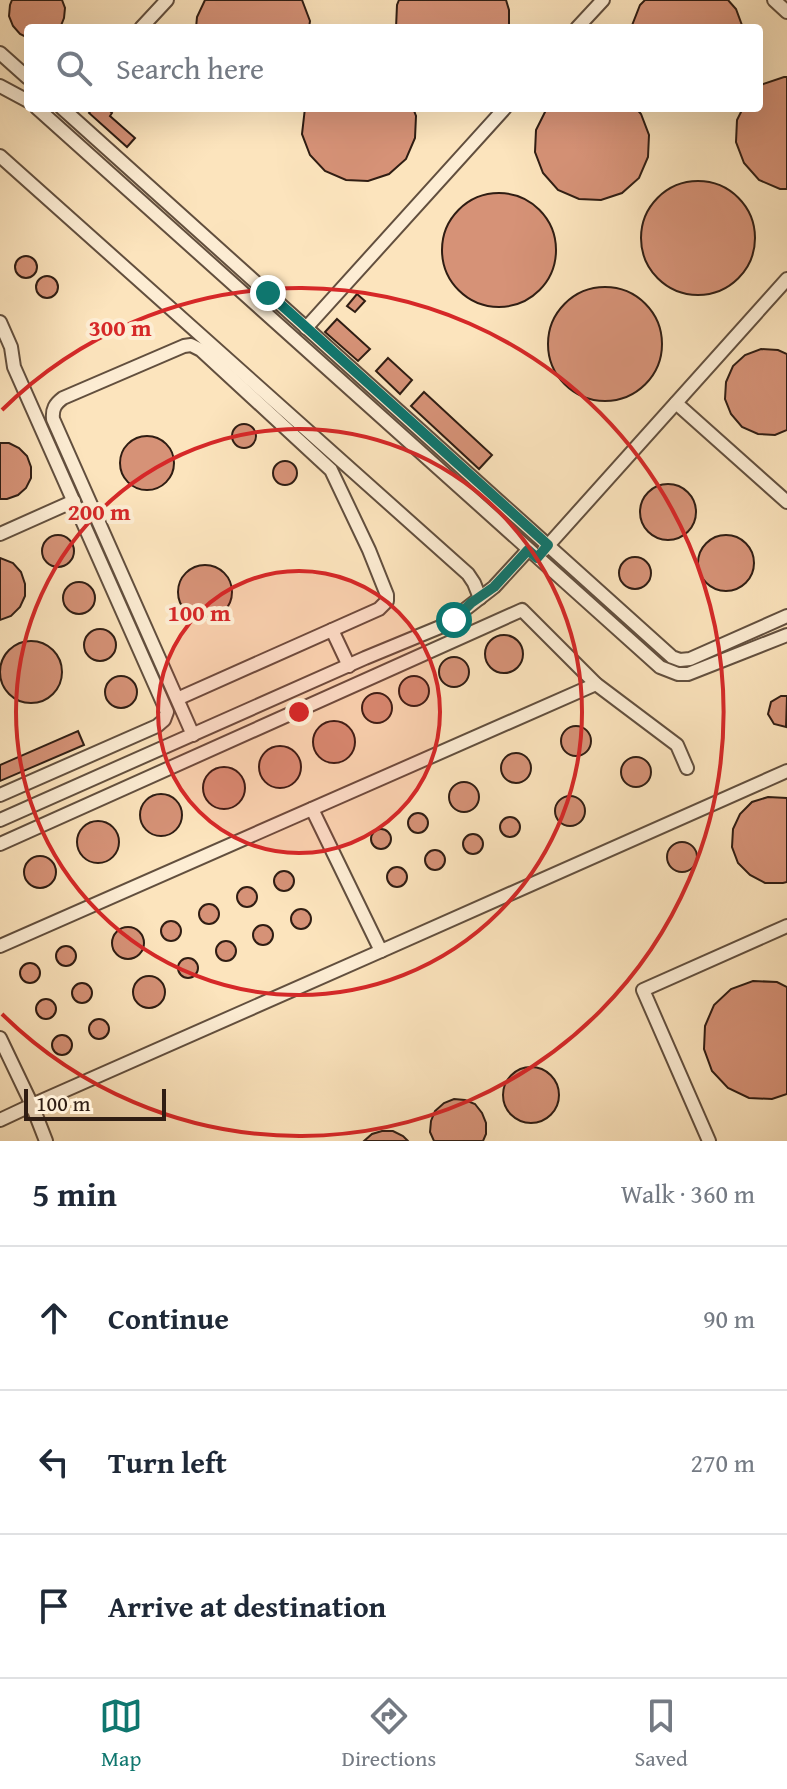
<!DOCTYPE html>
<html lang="en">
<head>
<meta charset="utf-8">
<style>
	:root { --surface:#fff; --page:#f6f6f7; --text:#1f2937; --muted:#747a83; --line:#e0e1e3; --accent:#0f766e }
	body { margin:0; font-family:"Gentium Book Plus",serif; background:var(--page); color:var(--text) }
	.scale { position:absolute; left:24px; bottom:20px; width:142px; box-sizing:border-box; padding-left:8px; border:4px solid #2f1d13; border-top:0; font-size:22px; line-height:28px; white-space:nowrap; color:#2f1d13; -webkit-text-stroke:6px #fdedd4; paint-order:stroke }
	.stop { position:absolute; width:24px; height:24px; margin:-18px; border:6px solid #0f766e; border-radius:50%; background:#fff }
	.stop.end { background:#0f766e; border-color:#fff; box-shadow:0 2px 8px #0008 }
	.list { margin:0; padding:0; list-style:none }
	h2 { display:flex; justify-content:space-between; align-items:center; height:104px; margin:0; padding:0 32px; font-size:34px }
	h2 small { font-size:26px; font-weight:400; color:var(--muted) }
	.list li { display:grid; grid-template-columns:52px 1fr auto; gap:24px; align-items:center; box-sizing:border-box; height:144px; padding:0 32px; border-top:2px solid var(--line) }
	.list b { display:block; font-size:30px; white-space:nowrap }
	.list em { font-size:26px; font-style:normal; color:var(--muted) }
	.icon { flex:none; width:44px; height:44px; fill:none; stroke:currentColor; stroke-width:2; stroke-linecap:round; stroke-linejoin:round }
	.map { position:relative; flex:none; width:787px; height:1141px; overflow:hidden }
	.search { position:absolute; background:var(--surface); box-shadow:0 8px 32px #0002; left:24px; right:24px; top:24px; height:88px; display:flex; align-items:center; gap:20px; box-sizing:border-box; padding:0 28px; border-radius:8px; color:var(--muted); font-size:30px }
	.sheet { height:536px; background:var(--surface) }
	nav { display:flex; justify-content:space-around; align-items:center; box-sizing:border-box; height:112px; border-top:2px solid var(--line); background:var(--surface); font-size:22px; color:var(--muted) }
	nav a { display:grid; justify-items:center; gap:4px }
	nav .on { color:var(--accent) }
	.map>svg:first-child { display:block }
</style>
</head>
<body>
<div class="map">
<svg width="787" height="1141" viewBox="0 0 787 1141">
	<rect width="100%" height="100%" fill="#fce4bd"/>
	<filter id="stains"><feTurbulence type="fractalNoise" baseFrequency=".0025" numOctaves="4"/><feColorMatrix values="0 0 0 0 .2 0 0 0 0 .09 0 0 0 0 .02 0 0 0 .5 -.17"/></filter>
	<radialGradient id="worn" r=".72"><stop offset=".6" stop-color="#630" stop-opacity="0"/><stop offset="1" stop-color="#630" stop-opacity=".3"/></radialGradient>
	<!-- building -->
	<g fill="#d69277" stroke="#2f1d13" stroke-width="2">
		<path d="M12,0H62L65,8L64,18L60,28H28V38L20,34L13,26L9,16L10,5Z"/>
		<path d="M205,0H302L310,21L309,28H196L197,17Z"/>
		<path d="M399,0H506L509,10V28H396L397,5Z"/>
		<path d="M645,0H728L736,9L743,28H631L640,5Z"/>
		<path d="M784,77H787V189H780L759,180L744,163L736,142L737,120L743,108H759V88L763,84Z"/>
		<path d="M93,108H107L112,113L110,116L135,138L127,147L89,113Z"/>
		<path d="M305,108H413L416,116L415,138L406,159L389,174L368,181L346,180L325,171L310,155L302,134Z"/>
		<path d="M547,108H636L641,114L649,135L648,157L639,178L622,193L601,200L579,199L558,190L543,173L535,152L536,130Z"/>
		<circle cx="698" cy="238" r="57"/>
		<circle cx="499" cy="250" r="57"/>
		<circle cx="26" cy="267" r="11"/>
		<circle cx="47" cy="287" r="11"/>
		<circle cx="605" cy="344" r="57"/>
		<path d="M357,294L365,301L355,312L347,306Z"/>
		<path d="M337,319L370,349L358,361L325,332Z"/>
		<path d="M761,349L778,350L787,354V430L775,435L758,434L742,427L731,414L725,399L726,382L733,366L745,355Z"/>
		<path d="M388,358L412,380L400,394L376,371Z"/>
		<path d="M424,392L492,455L479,469L411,406Z"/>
		<circle cx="244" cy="436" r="12"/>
		<circle cx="147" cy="463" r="27"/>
		<path d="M0,443H9L19,448L27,456L31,467V478L26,488L18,495L7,499H0Z"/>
		<circle cx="285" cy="473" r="12"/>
		<circle cx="668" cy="512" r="28"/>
		<circle cx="58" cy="551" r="16"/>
		<circle cx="726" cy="563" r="28"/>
		<circle cx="635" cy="573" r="16"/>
		<path d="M0,558L13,563L21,572L25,584V596L20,607L11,616L0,620Z"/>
		<circle cx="205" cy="592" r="27"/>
		<circle cx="79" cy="598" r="16"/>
		<circle cx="100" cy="645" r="16"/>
		<circle cx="504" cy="654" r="19"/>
		<circle cx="31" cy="672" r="31"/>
		<circle cx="454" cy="672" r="15"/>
		<circle cx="414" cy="691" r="15"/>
		<circle cx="121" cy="692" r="16"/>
		<circle cx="377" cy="708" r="15"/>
		<path d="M781,696H787L786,727L774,724L768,714L771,702Z"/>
		<circle cx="334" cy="742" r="21"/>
		<circle cx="576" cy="741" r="15"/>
		<path d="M78,731L84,745L0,781V765Z"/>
		<circle cx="280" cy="767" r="21"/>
		<circle cx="516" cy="768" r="15"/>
		<circle cx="636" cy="772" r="15"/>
		<circle cx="224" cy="788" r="21"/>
		<circle cx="464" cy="797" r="15"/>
		<circle cx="161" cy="815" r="21"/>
		<circle cx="570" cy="811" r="15"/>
		<path d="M768,797L787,798V882L783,883H765L750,875L738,863L732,847L733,829L740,814L752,802Z"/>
		<circle cx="418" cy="823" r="10"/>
		<circle cx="510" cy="827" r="10"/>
		<circle cx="98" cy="842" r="21"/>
		<circle cx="381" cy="839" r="10"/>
		<circle cx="473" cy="844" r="10"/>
		<circle cx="682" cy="857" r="15"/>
		<circle cx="435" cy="860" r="10"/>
		<circle cx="40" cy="872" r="16"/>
		<circle cx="397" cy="877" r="10"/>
		<circle cx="284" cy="881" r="10"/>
		<circle cx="247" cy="897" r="10"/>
		<circle cx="209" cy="914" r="10"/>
		<circle cx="301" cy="919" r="10"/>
		<circle cx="171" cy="931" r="10"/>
		<circle cx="263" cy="935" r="10"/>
		<circle cx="128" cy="943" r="16"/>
		<circle cx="226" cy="951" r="10"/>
		<circle cx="66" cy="956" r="10"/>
		<circle cx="188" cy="968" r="10"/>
		<circle cx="30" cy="973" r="10"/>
		<circle cx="149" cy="992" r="16"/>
		<path d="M753,981L777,982L787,987V1094L772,1099L749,1098L728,1088L712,1071L704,1049L705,1026L714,1005L731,989Z"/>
		<circle cx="82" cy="993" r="10"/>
		<circle cx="46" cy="1009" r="10"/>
		<circle cx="99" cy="1029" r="10"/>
		<circle cx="62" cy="1045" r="10"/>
		<circle cx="531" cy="1095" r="28"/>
		<path d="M454,1099L465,1100L475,1104L482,1113L486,1123V1134L483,1141H434L430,1132L431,1121L435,1111L444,1103Z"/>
		<path d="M382,1131H393L403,1136L408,1141H364L372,1134Z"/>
	</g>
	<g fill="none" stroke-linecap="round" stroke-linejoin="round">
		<defs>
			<g id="minor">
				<path d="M774,0L787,12"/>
				<path d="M141,28L167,0"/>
				<path d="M577,28L603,0"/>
				<path d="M0,53L28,78"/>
				<path d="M0,86L28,101"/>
				<path d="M37,108L660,667L678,674H688L787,635"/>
				<path d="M62,108L672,657L680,660L690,659L787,616"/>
				<path d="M0,156L468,574L474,583L480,598"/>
				<path d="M0,322L11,347L14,367L167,712L164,720L157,726L0,795"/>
				<path d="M306,328L505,108"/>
				<path d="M676,403L787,502"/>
				<path d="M0,534L74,501"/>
				<path d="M544,550L787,279"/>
				<path d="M332,630L349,666"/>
				<path d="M177,699L379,609L387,601V595L369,550L331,470L201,350L191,345L184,346L63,398C55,404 52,409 53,419L193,735"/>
				<path d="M0,820L365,658L445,625L494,587L528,550"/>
				<path d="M0,844L522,610L596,684L677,745L687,768"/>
				<path d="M0,946L596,684"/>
				<path d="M381,951L787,771"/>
				<path d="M0,1038L32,1105L381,951L312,809"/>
				<path d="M0,1120L32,1105L46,1141"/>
				<path d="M709,1141L643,990L787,926"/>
			</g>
		</defs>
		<!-- minor casing -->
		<use href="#minor" stroke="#624f3e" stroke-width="16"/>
		<!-- minor -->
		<use href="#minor" stroke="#fdedd4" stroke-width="12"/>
	</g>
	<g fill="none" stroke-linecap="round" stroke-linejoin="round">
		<!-- route -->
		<path stroke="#0f766e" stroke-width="10" d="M268,293L548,545L537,558L528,550L494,587L471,603L454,620"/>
	</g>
	<!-- distance rings -->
	<circle cx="299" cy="712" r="141" fill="#d62828" fill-opacity=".12"/>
	<g fill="none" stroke="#d62828" stroke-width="4">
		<circle cx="299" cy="712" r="141"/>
		<circle cx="299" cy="712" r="283"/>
		<path d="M2 410A424 424 0 1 1 2 1014"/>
	</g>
	<circle cx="299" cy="712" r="12" fill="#d62828" stroke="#fdedd4" stroke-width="4"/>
	<g font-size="24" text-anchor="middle" font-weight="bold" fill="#d62828" stroke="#fdedd4" stroke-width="8" stroke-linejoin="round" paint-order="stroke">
		<text x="120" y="336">300 m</text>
		<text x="99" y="520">200 m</text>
		<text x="199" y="621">100 m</text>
	</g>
	<rect width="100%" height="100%" filter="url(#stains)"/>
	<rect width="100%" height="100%" fill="url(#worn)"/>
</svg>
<div class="scale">100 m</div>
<div class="stop" style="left:454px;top:620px"></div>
<div class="stop end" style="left:268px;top:293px"></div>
<div class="search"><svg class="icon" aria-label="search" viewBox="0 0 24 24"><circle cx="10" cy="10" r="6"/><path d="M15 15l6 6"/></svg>Search here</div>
</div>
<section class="sheet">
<h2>5 min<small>Walk · 360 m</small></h2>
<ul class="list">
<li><svg class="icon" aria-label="ahead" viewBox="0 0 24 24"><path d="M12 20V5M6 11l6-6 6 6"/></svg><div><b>Continue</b></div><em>90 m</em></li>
<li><svg class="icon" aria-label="left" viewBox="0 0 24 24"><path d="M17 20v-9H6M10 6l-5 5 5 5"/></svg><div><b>Turn left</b></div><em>270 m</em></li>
<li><svg class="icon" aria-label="arrive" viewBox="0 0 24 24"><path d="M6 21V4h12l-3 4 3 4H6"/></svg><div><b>Arrive at destination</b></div></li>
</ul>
</section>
<nav>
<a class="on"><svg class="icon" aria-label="map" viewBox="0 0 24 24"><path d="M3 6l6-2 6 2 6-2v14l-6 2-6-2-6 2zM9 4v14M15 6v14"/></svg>Map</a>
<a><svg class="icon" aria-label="directions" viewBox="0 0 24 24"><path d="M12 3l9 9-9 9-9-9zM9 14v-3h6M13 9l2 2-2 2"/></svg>Directions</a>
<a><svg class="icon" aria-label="saved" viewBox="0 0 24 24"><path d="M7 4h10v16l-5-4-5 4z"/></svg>Saved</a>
</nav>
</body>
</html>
